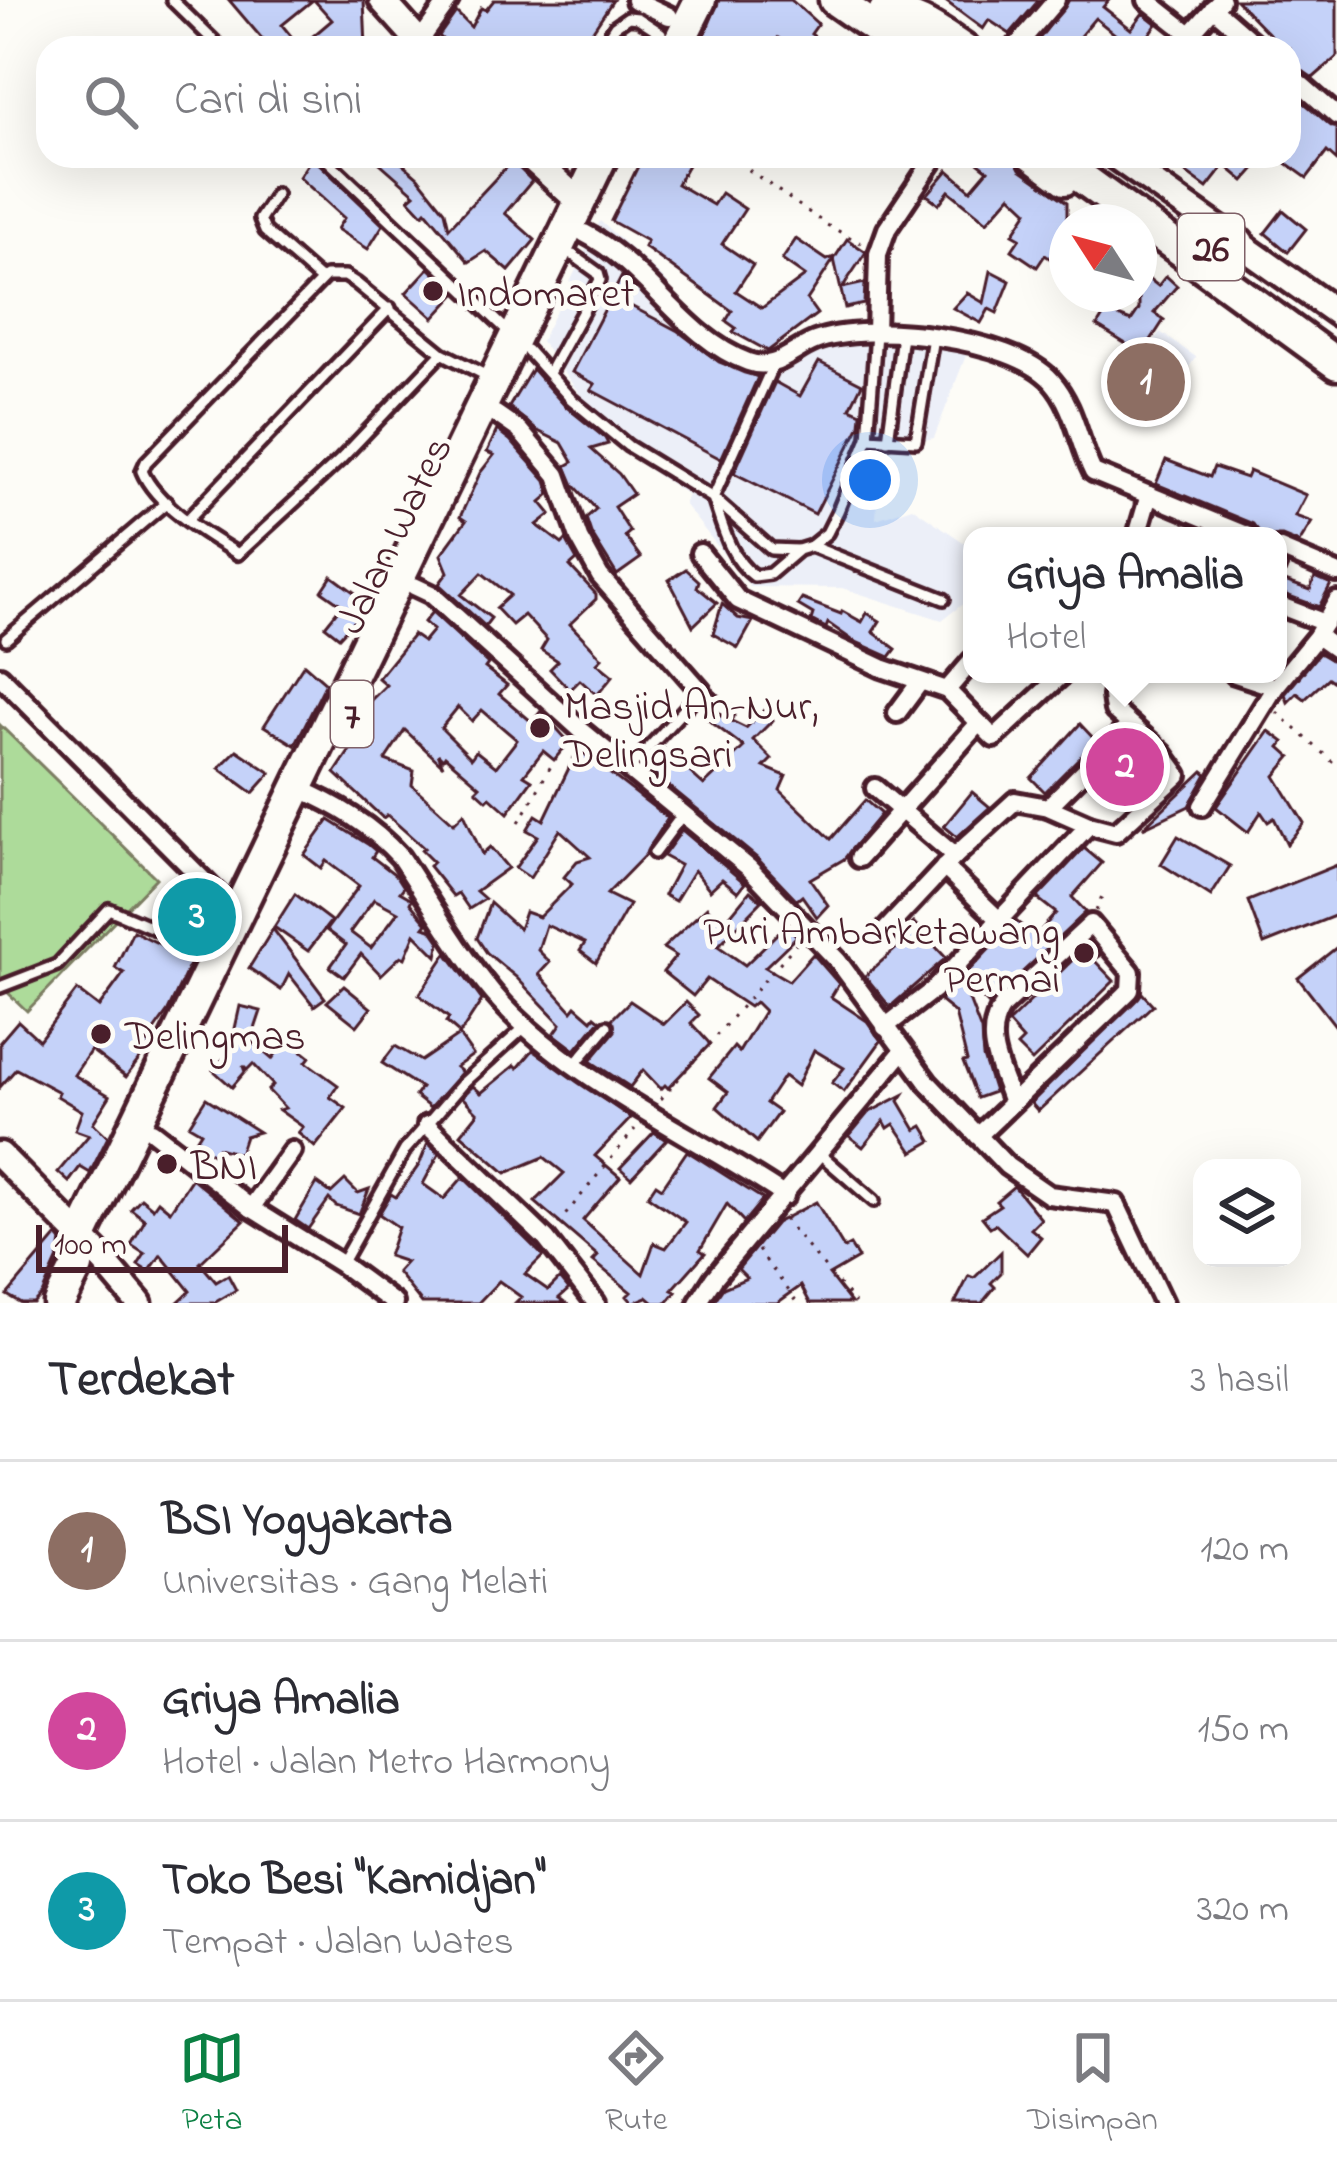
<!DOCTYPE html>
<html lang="id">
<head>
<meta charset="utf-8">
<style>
	:root { --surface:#fff; --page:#f2f2f3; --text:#2b2b33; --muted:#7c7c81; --line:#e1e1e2; --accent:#0b8043 }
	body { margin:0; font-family:"Indie Flower",sans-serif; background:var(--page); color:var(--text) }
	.controls { position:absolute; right:36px; bottom:36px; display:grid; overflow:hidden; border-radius:24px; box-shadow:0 12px 48px #0002 }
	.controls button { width:108px; height:108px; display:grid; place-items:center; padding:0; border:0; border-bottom:3px solid var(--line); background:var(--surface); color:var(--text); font:60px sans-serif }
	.compass { position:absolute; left:1049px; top:204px; width:108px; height:108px; border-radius:50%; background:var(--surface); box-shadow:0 12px 48px #0002; rotate:306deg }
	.scale { position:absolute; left:36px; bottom:30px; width:252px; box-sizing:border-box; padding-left:12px; border:6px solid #4a1f2b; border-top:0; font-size:33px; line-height:42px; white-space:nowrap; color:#4a1f2b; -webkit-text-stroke:9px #fdfcf7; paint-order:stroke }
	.you { position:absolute; left:870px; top:480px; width:42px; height:42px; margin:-30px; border:9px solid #fff; border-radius:50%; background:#1a73e8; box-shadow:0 0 0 18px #1a73e833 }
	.badge { display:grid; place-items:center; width:78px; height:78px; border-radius:50%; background:var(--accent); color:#fff; font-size:39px; font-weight:700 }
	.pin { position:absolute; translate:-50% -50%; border:6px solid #fff; box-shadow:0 3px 12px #0006 }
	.popup { position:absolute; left:963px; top:527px; width:324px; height:156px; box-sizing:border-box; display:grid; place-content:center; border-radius:24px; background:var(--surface); filter:drop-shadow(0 3px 9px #0005); font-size:39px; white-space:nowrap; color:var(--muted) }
	.popup b { font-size:45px; color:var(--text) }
	.popup::after { content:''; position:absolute; left:50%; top:100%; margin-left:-24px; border:24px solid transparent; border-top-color:var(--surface) }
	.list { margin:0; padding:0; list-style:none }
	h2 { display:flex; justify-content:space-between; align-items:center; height:156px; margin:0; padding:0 48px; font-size:51px }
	h2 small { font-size:39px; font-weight:400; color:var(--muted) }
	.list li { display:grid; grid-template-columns:78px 1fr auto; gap:36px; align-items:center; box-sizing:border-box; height:180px; padding:0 48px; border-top:3px solid var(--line) }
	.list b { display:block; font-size:45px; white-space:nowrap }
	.list p { margin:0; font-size:39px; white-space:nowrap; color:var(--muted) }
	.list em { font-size:39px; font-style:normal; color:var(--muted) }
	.icon { flex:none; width:66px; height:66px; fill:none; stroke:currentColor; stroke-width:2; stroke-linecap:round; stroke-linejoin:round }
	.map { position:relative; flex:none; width:1337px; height:1303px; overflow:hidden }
	.search { position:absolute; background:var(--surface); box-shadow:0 12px 48px #0002; left:36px; right:36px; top:36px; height:132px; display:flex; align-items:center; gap:30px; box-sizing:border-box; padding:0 42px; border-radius:36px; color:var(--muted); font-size:45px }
	.sheet { height:696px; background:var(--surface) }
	nav { display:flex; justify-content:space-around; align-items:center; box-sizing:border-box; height:168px; border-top:3px solid var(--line); background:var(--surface); font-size:33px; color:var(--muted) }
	nav a { display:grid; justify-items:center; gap:6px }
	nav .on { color:var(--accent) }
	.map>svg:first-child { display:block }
</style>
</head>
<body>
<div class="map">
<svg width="1337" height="1303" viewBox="0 0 1337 1303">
	<rect width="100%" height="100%" fill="#fdfcf7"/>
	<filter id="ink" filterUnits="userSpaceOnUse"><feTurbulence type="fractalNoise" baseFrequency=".00833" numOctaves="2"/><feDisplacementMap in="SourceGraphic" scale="24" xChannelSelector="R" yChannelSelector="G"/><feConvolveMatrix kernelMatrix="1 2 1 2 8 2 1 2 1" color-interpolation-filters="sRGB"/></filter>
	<g filter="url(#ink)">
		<!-- built -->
		<g fill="#eceff8">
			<path d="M600,221L664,279L709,337L750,360L773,361L841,330L871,322L937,329L972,340L934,438L880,449L876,519L912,507L972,548V597L942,620L842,588L750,587L684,504L688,495L622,452L541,341Z"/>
			<path d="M1160,332L1196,357L1167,399L1156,392L1134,420L1103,396L1126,367L1133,371Z"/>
		</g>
		<!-- green -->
		<path fill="#addb9a" stroke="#7c7d62" stroke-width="3" d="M0,725L156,878L27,1011L0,985Z"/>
		<!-- building -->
		<g fill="#c5d2f9" stroke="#4a1f2b" stroke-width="3" fill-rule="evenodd">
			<path d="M229,0H313L282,25L300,47L332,20L314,0H364L366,48H270Z"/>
			<path d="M494,0H613L581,48H451L439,36L456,12L471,27L481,8L486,10Z"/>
			<path d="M719,0H791L818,24L811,34L830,48H803L794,41L791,47L778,38L772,48H699Z"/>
			<path d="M944,0H1039L1010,34L989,20L983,29Z"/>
			<path d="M1069,0H1109L1103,7L1131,29L1143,13L1157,24L1146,39L1157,48H1132L1095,18L1076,41L1085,48H1032Z"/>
			<path d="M1236,0H1337V57L1313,78L1289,62V48L1282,47Z"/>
			<path d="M1289,91L1337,128V161L1327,152L1307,178L1282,160L1289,156Z"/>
			<path d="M372,156H394L418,177L445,211L449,228L512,161L532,181L505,213L535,240L509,271L486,251L469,262L426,211L423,214L409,199L415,194Z"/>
			<path d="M643,156L654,161L657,156H693L677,184L713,205L721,193L745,209L722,244L753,265L736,291L762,308L805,276L782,260L796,239L827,260L836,256L847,239L866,252L842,288L865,283L864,304L845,308L834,259L807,300L817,314L768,351L733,332L736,328L726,321L732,311L644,247L647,241L611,221Z"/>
			<path d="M970,156H1014L1020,169L1067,202V236L1051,259L1045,255L1037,267L1012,250L1020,238L1013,234L1028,211L1011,195L987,222L949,191L939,204L927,195L948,170L971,190L988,170Z"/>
			<path d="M1163,156H1250L1259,164L1244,181L1225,165L1207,188Z"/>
			<path d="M312,157L383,225L368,249L337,229L344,218L299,177Z"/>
			<path d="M1283,210L1306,229L1288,252L1265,233Z"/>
			<path d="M429,268L456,294L434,318L406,293Z"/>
			<path d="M991,271L1010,281L997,313L989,309L981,323L953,308L967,293L984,303Z"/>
			<path d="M1139,271L1158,286L1166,276L1177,286L1154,313L1164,320L1142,354L1097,326L1106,311L1131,321L1139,309Z"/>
			<path d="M622,276L635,289L627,304L678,331L719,362L758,377L721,459L591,390L595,384L572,372Z"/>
			<path d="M819,362L862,384L850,408L861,413L860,425L815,514L734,473L775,382L800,396Z"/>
			<path d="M532,369L565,406L605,438L608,444L591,449L619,474L633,494L614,507L630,532L625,536L641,558L617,575L591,533L586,518L596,509L574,485L566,466L573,462L562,443L536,430L509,407Z"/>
			<path d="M497,430L510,440L546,481L550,494L541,502L551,514L537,525L562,544L566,540L577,560L570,566L596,594V599L570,624L602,658L597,663L613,676L597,695L580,680L570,690L550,669L558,661L541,650L547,640L524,615L512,625L496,608L510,595L482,573L461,595L491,618L485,626L439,584L448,572L441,555L466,521L460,517L480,473L494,455L487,452Z"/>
			<path d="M1166,460L1210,477L1214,467L1246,478L1249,471L1306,495L1295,516L1312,522L1299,543L1282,536H1261L1253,524L1156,484Z"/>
			<path d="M1278,562L1288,566L1282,580L1310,590L1315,577L1331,584L1319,607L1278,592Z"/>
			<path d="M686,569L699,581L697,587L717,603L693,626L669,580Z"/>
			<path d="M332,576L366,601L358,617L339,637L325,626L342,605L322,591Z"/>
			<path d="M802,599L841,614L842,611L862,622L867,613L880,621L873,632L896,649L890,657L852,640L828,623L826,628L811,620L813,614L798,605Z"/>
			<path d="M722,604L738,618L753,621L738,648L713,634Z"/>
			<path d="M432,612L488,664L485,668L507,685L499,694L532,722L541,711L569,742L554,760L543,751L524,775L532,780L508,813L490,797L487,800L476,790L480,786L445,756L443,759L438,754L443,766L405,730L385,760L414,771L412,785L454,823L464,813L482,854L490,847L508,868L476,891L485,899L469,909L458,893L453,896L429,866L433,862L421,850L424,848L387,815L383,818L335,773L362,732L354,728L369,702L386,685L378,678L413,635L423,642L433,630L424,622ZM458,707L472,721L482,710L517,740L496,767L476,751L471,758L441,728Z"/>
			<path d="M1319,653L1337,663V684L1328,678L1305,699L1297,693L1288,702L1285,694Z"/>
			<path d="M304,664L326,683L295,745L264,726Z"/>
			<path d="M766,708L773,720L753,740L772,759L764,767L786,776L780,790L831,839L865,800L881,814L844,859L810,879L828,905L817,917L802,896L797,900L757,858L647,768L664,749L704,785L744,747L708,720L713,712L746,728Z"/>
			<path d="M1080,724L1096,741L1045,792L1031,778Z"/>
			<path d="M1269,731L1284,742L1280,747L1291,757L1275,776L1304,823L1287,844L1274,818L1268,822L1261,812L1248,832L1216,807Z"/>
			<path d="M578,749L668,818L645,855L607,894L629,905L596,963L580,951L585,943L546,925L538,950L550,962L539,974L572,1011L576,1006L592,1020L595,1016L600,1020L575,1050L554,1034L561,1024L516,977L487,953L477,938L490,903L519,929L525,912L539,917L572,884L564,877L577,861L590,857L560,830L530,878L515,868L538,836L527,830L536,815L544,820Z"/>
			<path d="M237,750L271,773L253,793L219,768Z"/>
			<path d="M1203,771L1207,774L1189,806L1143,828Z"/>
			<path d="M972,792L990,807L957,837L944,826Z"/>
			<path d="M329,820L369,845L376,851L372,857L397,876L404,887L400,892L412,899L410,903L427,923L424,927L431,929L440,942L437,956L415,934L405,958L401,956L381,975L361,954L344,977L330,967L346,945L326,930L359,886L326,861L321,868L304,855ZM374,899L398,912L371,948L350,932Z"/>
			<path d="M682,830L745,883L738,892L722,879L710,890L694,870L675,901L664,895L680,865L663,856Z"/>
			<path d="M1178,836L1230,866L1211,896L1161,864Z"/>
			<path d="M1084,848L1102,863L1072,897L1086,912L989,1005L962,978L1016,921L1035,937L1056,913L1037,898Z"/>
			<path d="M1337,865V915L1264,944L1248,901Z"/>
			<path d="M750,891L762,901L718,946L745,965L786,925L797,936L765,967L789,981L813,954L839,984L831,997L867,1021L881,1041L844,1092L832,1083L844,1068L814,1050L797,1086L784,1076L766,1103L779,1112L757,1142L717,1107L728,1092L709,1078L734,1047L739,1052L764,1011L755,1002L749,1007L707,979L693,996L663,972L676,956L663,948L707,907L723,924Z"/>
			<path d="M295,894L331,921L308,951L274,927Z"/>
			<path d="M189,898L214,915L204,936L176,917Z"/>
			<path d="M914,923L946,958L890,1007L865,976L900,945L896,940Z"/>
			<path d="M273,929L325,998L314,1006L289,974L281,990L249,968Z"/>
			<path d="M133,931L192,960L168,1011L146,1042L150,1045L126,1077L91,1050L74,1075L110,1096L93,1123L108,1137L90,1173L80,1167L69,1182L58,1172L89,1135L75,1130L82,1111L57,1096L59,1092L16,1069L0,1087V1042L18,1021L39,1040L77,990L99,1007L124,973L115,968Z"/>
			<path d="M1090,943L1100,955L1094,960L1114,981L1032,1061L1017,1046L1023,1040L1008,1023Z"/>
			<path d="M1337,947V1028L1298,978Z"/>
			<path d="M447,953L482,1000L460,1034L446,1022L449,1018L419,995Z"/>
			<path d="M961,979L981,1031L983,1057L994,1092L977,1098L963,1062L967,1061L955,1013L940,1001Z"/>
			<path d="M344,986L371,1008L357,1026L327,1002Z"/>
			<path d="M1142,993L1153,1005L1038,1111L1031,1103Z"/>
			<path d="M630,1001L664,1024L686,1002L699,1015L691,1023L710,1044L668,1088L665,1085L661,1089L643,1070L630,1087L590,1061L615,1031L612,1019Z"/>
			<path d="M240,1006L261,1011L251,1041L272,1059L287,1039L310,1057L306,1062L338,1085L330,1097L346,1108L315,1147L298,1133L303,1127L279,1110L285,1108L268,1090L273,1085L253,1064L247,1070L243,1066L245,1072L232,1087L213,1070L237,1044L232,1042Z"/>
			<path d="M459,1035L473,1055L456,1067L462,1072L430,1108L415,1096L421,1088L382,1063L395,1046L421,1061Z"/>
			<path d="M533,1050L631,1118L595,1156L620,1177L583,1220L643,1274L654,1243L666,1248L686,1222L648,1196L656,1184L662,1188L687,1151L763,1199L744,1222L727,1204L700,1250L705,1253L672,1290L676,1292L667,1303H654L647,1297L633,1303L627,1296L631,1292L593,1261L598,1256L535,1202L564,1173L544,1157L506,1173L461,1134L478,1113L462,1097L473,1086L481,1093L515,1065L518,1068Z"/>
			<path d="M903,1095L899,1101L916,1130L923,1126L932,1141L913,1152L894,1124L888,1128L884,1121L863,1147L849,1136L868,1113Z"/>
			<path d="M206,1098L259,1132L245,1136L239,1154L218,1148L214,1155L194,1143L201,1132L189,1125Z"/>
			<path d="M654,1132L666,1140L631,1178L620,1168Z"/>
			<path d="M428,1143L439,1154L423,1184L444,1199L463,1177L543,1256L525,1274L548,1290L560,1278L569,1289L559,1298L566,1303H515L521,1297L499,1281L478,1303H422L397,1272L406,1262L388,1256L398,1227L379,1214L391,1194L396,1197L419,1165Z"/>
			<path d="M192,1178L244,1221L200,1263L216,1282L228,1275L236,1290L214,1303H177L190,1291L161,1255L149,1272L138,1265L145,1254L131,1245L145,1220L131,1209L141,1198L153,1208L158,1201L170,1211Z"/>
			<path d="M345,1180L358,1193L369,1189L359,1214L336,1206L329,1199L308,1229L295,1220L317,1183L331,1193Z"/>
			<path d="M1014,1186L1041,1219L1031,1229L1041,1237L1027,1254L995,1224L990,1227L982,1217L1000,1205L996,1201Z"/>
			<path d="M816,1202L844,1248L850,1245L858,1258L829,1275L851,1303H810L801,1286L777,1303H713L723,1288L747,1278L738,1269L776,1223Z"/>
			<path d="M57,1236L61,1240L59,1256L42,1294L33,1303H21L7,1295Z"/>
			<path d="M1001,1252V1273L991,1283L995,1287L982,1303H955L969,1276L974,1278Z"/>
		</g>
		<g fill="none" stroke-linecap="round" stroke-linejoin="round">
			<defs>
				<g id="lane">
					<path d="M172,0L221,48"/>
					<path d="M601,48L615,26L628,17L638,18L661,33"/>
					<path d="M323,156L511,334"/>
					<path d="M1268,156L1270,158"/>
					<path d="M276,194L260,219L265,231L321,280"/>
					<path d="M527,350L571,399L628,446L713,498L771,549L797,550"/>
					<path d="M442,353L340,460L238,554C207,535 156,505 142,471L146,462L326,276H345L356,283L442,353L491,378"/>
					<path d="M773,365L713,498C723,527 729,557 754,576L770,574L798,550L811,546L827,533L838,511L868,438L876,333"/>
					<path d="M549,373L600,280L598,273L573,255"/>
					<path d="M868,438L916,441L933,337"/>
					<path d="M888,440L902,335"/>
					<path d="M188,519L390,308"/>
					<path d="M811,546L944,599"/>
					<path d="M6,639L167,502"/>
					<path d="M629,769L701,691L728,712"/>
					<path d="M654,853L683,814"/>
					<path d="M0,987L57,965L109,909L212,953"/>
					<path d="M575,1064L607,1026"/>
					<path d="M820,1154L874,1201"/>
					<path d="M341,1264L405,1150L463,1083L526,1026"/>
				</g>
				<g id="street">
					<path d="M635,0L669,16"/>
					<path d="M1147,0L1190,34"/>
					<path d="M1213,8L1259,48"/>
					<path d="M419,42L449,0"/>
					<path d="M1015,48L1056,0"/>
					<path d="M1178,48L1221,0"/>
					<path d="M1289,74L1337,116"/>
					<path d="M584,233C647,265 683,338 748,362C775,372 792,350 815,341C868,321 1013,337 1052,381C1075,407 1078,442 1093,472L1248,536"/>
					<path d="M876,333L878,254L887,229L936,156"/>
					<path d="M496,414L519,430L557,475L579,538L600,576L701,691"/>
					<path d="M1137,536L1149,495"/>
					<path d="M1278,548L1337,573"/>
					<path d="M700,553L738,600L882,668L947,690L994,738L1063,674"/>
					<path d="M414,586L431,594L582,731L749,868L838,961L928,1083L1007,1166L1049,1195L1116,1204L1163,1303"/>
					<path d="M1278,605L1325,623"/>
					<path d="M1317,636L1337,650"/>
					<path d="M1235,674L1275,687"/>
					<path d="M0,676L237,914"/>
					<path d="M947,690L972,661"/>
					<path d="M897,713L920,682"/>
					<path d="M298,788C337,805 371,825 400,857C430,902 458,951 493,993C565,1079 692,1133 785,1196"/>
					<path d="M875,788L955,856L1015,801L1048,807L1089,825L933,990L885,1027"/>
					<path d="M1202,806L1275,687L1317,636L1337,601"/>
					<path d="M1048,807L1130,725"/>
					<path d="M1089,825L1116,832L1178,775L1163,754L1114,710L1112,696L1118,674"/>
					<path d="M859,858L978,724"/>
					<path d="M944,867L998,919"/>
					<path d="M883,933L955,856"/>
					<path d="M427,1125L546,1239L596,1303"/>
					<path d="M152,1131L251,1208L341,1264L394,1303"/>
					<path d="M978,1136L1124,996L1130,990L1131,972L1091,924L1003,1006C980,1037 1002,1071 1012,1103"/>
					<path d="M251,1208L292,1151"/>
					<path d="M698,1303L714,1278L903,1051"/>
				</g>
				<g id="secondary">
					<path d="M382,0L425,48"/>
					<path d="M882,10C918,12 937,28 966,48"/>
					<path d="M529,156L580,202"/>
					<path d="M1030,156L1065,182"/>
					<path d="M1115,156L1337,313"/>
					<path d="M0,1155L95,1251L139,1303"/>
				</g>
				<g id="highway">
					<path d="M835,0L904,48"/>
					<path d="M893,18L935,48"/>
					<path d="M676,48L700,0"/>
					<path d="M1052,156L1337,364"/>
					<path d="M1226,258L1238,243"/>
					<path d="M59,1303L77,1267L81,1237L602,156"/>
				</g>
			</defs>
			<!-- lane casing -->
			<use href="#lane" stroke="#4a1f2b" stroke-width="18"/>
			<!-- street casing -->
			<use href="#street" stroke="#4a1f2b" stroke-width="26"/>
			<!-- secondary casing -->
			<use href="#secondary" stroke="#4a1f2b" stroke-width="33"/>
			<!-- highway casing -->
			<use href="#highway" stroke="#4a1f2b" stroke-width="39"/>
			<!-- path -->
			<g stroke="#4a1f2b" stroke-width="3" stroke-dasharray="3 9" stroke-linecap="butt">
				<path d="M729,156L827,225L861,243"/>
				<path d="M1277,712L1335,764"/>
				<path d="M519,822C538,795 545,768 568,744"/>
				<path d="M1096,911L1102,896"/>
				<path d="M661,1099L797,943"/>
				<path d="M784,1219L855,1303"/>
				<path d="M558,1224L635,1129"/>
				<path d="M758,1250L798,1303"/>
			</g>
			<!-- lane -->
			<use href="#lane" stroke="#fdfcf7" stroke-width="9"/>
			<!-- street -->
			<use href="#street" stroke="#fdfcf7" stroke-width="16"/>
			<!-- secondary -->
			<use href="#secondary" stroke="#fdfcf7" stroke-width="24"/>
			<!-- highway -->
			<use href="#highway" stroke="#fdfcf7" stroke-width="30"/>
		</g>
	</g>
	<!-- markers -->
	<g fill="#4a1f2b" stroke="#fdfcf7" stroke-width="4.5">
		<circle cx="433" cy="291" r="12"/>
		<circle cx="540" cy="728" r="12"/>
		<circle cx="1084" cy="953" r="12"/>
		<circle cx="101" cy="1034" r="12"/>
		<circle cx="167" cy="1164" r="12"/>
	</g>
	<g text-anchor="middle" stroke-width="10" stroke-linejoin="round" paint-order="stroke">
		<!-- shield labels -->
		<g fill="#fdfcf7" stroke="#806168" stroke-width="3">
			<rect x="1178" y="214" width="66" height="66" rx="9"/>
			<rect x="331" y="681" width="42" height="66" rx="9"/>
		</g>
		<g font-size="39" font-weight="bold" fill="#4a1f2b">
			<text x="1211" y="261">26</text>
			<text x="352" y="728">7</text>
		</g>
		<!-- poi labels -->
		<g font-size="42" fill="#4a1f2b" stroke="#fdfcf7" text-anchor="start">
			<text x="457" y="306">Indomaret</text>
			<text x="564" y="719">Masjid An-Nur,<tspan x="564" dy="48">Delingsari</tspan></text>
			<text x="1060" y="944" text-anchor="end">Puri Ambarketawang<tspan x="1060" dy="48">Permai</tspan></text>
			<text x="125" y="1049">Delingmas</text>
			<text x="191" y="1179">BNI</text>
		</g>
		<!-- street labels -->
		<g font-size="42" fill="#4a1f2b" stroke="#fdfcf7">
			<text transform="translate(392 534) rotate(-64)" y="15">Jalan Wates</text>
		</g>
	</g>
</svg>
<div class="controls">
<button><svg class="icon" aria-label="layers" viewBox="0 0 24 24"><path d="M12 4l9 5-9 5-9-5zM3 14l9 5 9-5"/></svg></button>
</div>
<svg class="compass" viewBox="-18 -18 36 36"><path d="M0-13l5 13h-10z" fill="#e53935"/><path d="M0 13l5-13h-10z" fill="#7c7c81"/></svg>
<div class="scale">100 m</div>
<div class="you"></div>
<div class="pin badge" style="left:1146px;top:382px;background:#8d6e63">1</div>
<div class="pin badge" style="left:1125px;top:767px;background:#d1479c">2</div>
<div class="popup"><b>Griya Amalia</b>Hotel</div>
<div class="pin badge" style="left:197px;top:917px;background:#0f9aa8">3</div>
<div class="search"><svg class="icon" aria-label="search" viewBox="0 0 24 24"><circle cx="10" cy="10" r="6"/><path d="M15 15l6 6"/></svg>Cari di sini</div>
</div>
<section class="sheet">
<h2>Terdekat<small>3 hasil</small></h2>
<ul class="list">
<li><span class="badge" style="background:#8d6e63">1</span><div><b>BSI Yogyakarta</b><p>Universitas · Gang Melati</p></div><em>120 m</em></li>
<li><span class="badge" style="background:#d1479c">2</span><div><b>Griya Amalia</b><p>Hotel · Jalan Metro Harmony</p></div><em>150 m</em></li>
<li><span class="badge" style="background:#0f9aa8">3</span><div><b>Toko Besi &quot;Kamidjan&quot;</b><p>Tempat · Jalan Wates</p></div><em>320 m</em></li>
</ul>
</section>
<nav>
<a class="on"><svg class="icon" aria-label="map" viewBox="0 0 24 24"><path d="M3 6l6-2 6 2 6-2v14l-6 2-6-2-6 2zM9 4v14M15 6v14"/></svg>Peta</a>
<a><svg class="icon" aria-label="directions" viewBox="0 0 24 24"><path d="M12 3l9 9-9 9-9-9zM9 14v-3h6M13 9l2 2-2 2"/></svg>Rute</a>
<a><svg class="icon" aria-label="saved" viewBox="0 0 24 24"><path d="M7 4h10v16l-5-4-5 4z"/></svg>Disimpan</a>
</nav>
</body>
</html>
